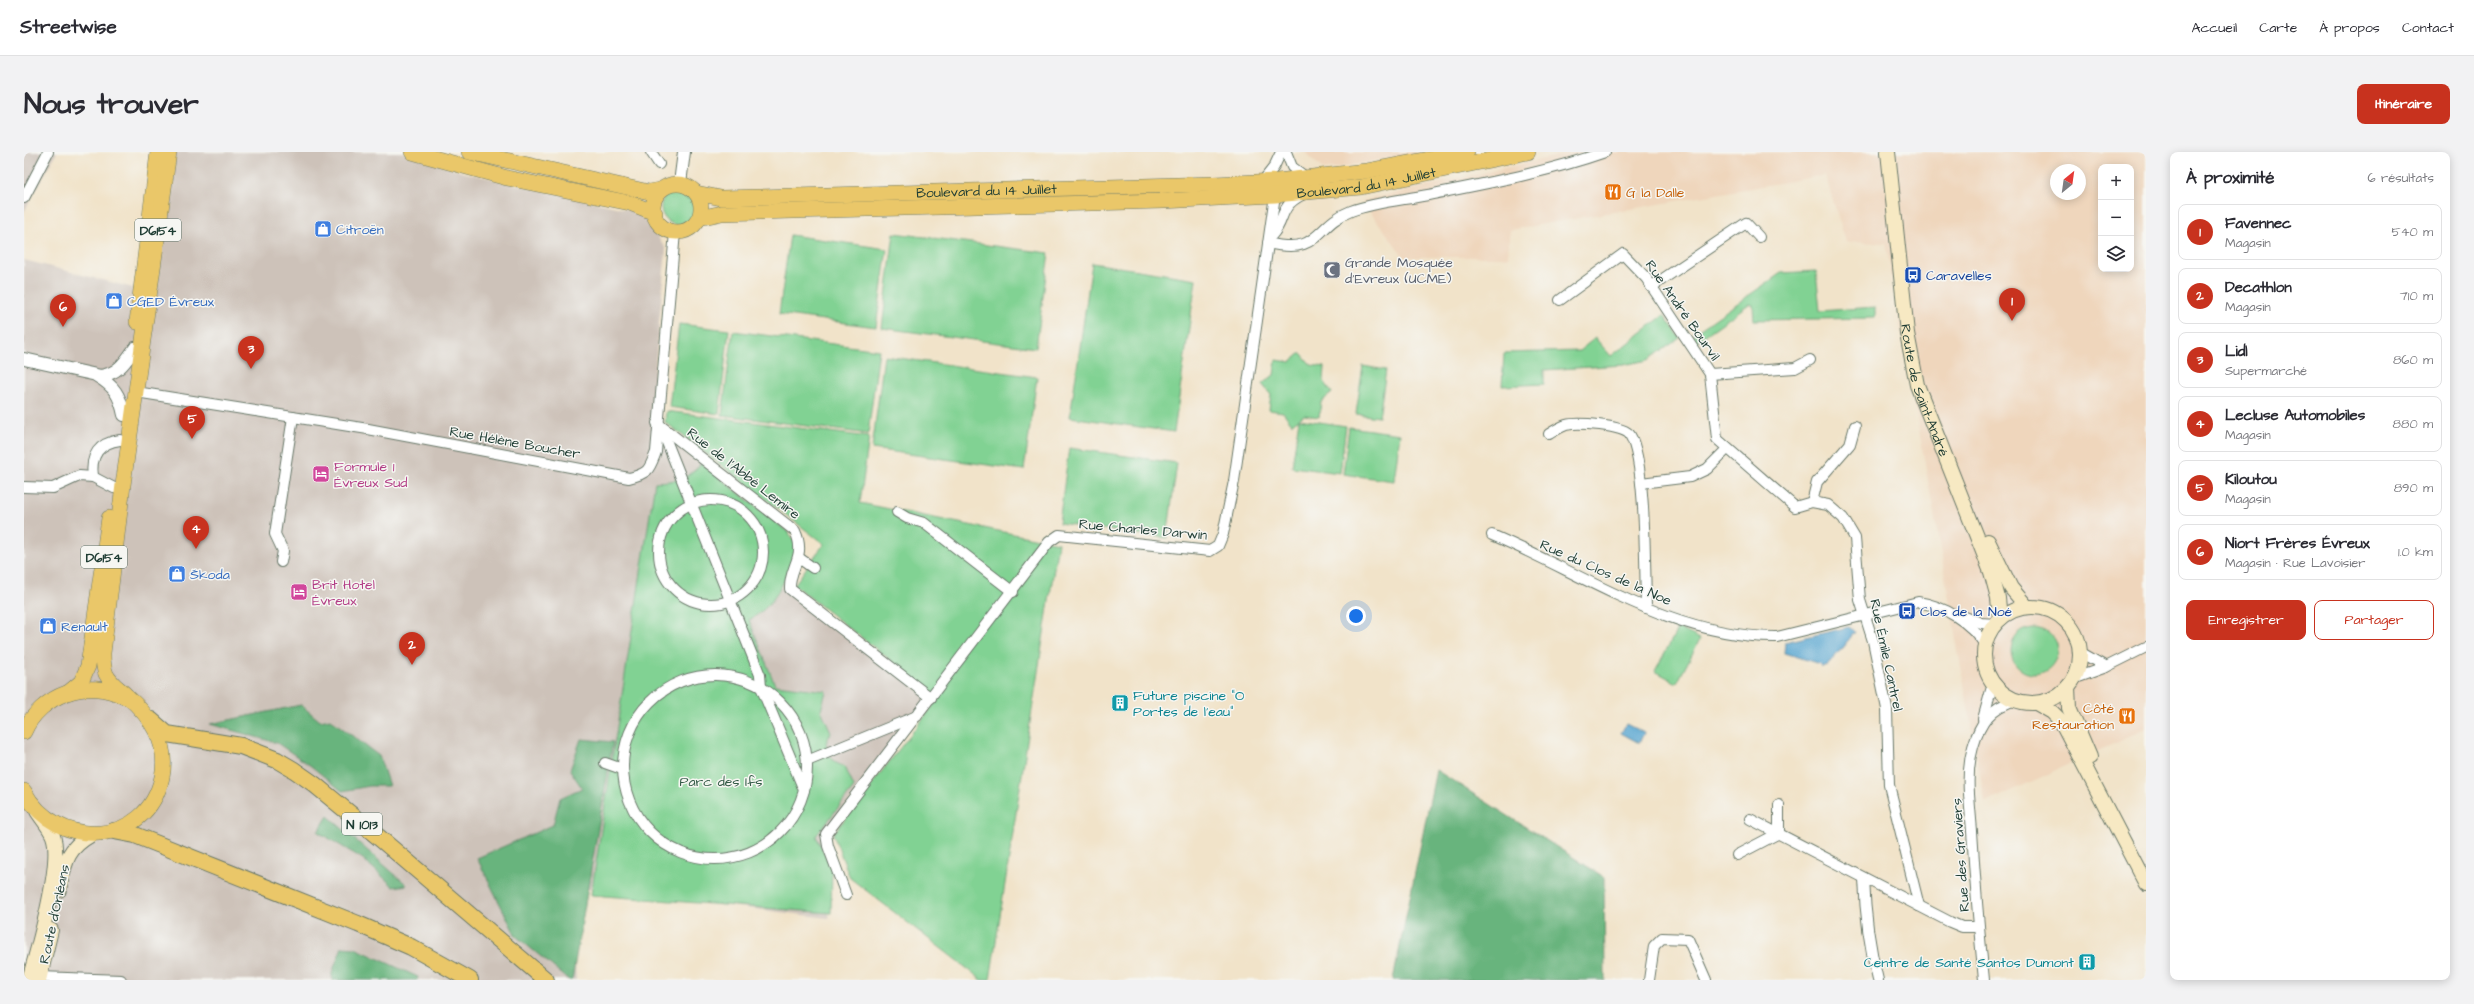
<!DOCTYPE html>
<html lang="fr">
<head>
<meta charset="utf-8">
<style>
	:root { --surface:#fff; --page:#f2f2f3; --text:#2b2b33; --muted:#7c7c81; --line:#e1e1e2; --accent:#c8321e }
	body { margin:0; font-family:"Architects Daughter",sans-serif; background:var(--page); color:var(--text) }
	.controls { position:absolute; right:12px; top:12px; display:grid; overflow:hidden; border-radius:8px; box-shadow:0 2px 10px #0003 }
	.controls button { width:36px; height:36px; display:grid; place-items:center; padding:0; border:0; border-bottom:1px solid var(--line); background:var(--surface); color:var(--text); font:20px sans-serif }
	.compass { position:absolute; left:2026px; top:12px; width:36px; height:36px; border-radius:50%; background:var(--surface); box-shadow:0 2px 10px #0003; rotate:29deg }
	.you { position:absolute; left:1332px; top:464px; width:14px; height:14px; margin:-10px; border:3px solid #fff; border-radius:50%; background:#1a73e8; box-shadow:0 0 0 6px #1a73e833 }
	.badge { display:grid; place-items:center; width:26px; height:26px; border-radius:50%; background:var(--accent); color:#fff; font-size:13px; font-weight:700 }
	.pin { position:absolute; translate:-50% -33px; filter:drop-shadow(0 1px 2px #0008) }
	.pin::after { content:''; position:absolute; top:21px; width:14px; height:12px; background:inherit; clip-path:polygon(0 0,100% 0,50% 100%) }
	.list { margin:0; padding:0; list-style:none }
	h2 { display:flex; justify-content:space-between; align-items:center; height:52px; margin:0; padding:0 16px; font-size:17px }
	h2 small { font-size:13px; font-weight:400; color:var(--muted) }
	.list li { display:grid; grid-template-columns:26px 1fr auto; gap:12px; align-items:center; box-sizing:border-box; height:56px; margin:0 8px 8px; padding:0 8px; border:1px solid var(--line); border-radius:8px }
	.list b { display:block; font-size:15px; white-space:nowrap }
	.list p { margin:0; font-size:13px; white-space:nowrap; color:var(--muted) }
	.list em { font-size:13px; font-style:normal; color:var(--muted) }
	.actions { display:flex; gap:8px; padding:12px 16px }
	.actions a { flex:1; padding:9px 0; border:1px solid var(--accent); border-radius:8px; text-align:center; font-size:14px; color:var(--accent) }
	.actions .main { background:var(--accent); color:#fff }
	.icon { flex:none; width:22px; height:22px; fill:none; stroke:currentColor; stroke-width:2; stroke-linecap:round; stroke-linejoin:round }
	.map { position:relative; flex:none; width:2122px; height:828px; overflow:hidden; border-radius:8px }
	header { display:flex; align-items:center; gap:24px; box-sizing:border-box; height:56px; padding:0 20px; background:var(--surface); border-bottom:1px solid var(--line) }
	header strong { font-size:19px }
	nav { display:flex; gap:22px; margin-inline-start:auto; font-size:14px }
	.intro { display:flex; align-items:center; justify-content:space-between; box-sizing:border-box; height:96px; padding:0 24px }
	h1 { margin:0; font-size:28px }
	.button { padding:10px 18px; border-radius:8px; background:var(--accent); color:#fff; font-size:14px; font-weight:700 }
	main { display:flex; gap:24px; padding:0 24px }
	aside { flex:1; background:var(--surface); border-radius:8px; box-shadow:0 2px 10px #0003 }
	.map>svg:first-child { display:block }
</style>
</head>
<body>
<header>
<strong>Streetwise</strong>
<nav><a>Accueil</a><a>Carte</a><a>À propos</a><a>Contact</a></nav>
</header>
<div class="intro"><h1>Nous trouver</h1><a class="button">Itinéraire</a></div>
<main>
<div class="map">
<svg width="2122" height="828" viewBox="0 0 2122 828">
	<rect width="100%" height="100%" fill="#f6f6f2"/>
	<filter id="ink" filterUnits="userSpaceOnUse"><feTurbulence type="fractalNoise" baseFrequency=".025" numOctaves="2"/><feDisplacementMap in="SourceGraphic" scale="8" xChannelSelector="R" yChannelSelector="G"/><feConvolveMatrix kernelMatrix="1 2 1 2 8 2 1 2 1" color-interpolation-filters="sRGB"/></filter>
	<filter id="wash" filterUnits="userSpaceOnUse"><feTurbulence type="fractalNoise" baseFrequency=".012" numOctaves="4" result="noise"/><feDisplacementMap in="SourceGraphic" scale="16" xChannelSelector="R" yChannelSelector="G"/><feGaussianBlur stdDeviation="0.9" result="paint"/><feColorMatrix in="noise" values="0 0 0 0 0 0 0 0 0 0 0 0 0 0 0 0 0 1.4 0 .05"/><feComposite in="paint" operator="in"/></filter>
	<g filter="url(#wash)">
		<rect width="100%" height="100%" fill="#f1e3c9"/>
		<!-- built -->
		<g fill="#efd6bc" fill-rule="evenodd">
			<path d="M1281,0H1402L1300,18Z"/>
			<path d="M1550,0H2122V577L1961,651L1862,91L1822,90L1801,23L1486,78L1484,105H1380L1338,49ZM2077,15H2107V117H2077ZM2032,18H2056V42H2032Z"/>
		</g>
		<!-- industrial -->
		<g fill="#cdc2b9">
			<path d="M0,0H33L0,60Z"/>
			<path d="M140,0H378L438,20L618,61L642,97L627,257L642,282L763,376L772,391L771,405L758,436L905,546L801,681L806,713L805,766L547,735L552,828H0V108L117,138Z"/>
		</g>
		<!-- green -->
		<g fill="#81d293" stroke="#508864">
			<circle cx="655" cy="55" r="18"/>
			<path d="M870,81L1025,101L1012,196L858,176Z"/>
			<path d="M766,83L863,97L852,175L755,162Z"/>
			<path d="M1068,111L1172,127L1150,280L1046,265Z"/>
			<path d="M1792,119L1796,159L1851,155V166L1730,168L1729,153L1725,152L1673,189L1669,182L1757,121Z"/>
			<path d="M1640,163L1656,186L1624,208L1599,213L1520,218V232L1478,234L1480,201L1555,199L1571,186L1587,204Z"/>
			<path d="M655,172L705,178L695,262L645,255Z"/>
			<path d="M709,179L855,198L844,282L698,263Z"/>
			<path d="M1277,201L1287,213L1301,215L1300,229L1308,241L1297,250L1295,265L1280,263L1275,267L1322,274L1316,321L1268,315L1275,267L1268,272L1259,260L1245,258L1247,243L1238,232L1250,223L1252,208L1266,210Z"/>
			<path d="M860,204L1013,225L1000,318L848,297Z"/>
			<path d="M1339,214L1362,218L1355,265L1332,262Z"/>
			<path d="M642,259L845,285L836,351L1034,391L966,828H958L826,726L809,682L915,546L770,433L800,392L641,270Z"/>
			<path d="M1325,275L1376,282L1370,329L1319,322Z"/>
			<path d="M1045,296L1153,311L1143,386L1035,371Z"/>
			<path d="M677,311L765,381L774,395C762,425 754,452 725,468L751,533L802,539L797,558L807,580L802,591L805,604L810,610L821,615L830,635L792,684L808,717L807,761L567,743L631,330C651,329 665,328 677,311Z"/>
			<path d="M1654,476L1676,487L1653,531L1631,519Z"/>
			<circle cx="2010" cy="499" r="23"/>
		</g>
		<!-- forest -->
		<g fill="#68b47d" stroke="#447858">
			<path d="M277,553L296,569L306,567L355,604L365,634H346L318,639L287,614L253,591L186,572Z"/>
			<path d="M557,587L589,590L548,828H545L492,784L453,706L529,673L536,646L558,636L546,618Z"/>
			<path d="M1412,618L1580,725L1581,828H1369Z"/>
			<path d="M304,664L383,733L370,735L339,707L294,680Z"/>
			<path d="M318,795L331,796L394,825L393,828H308V821Z"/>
		</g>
		<!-- water -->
		<g fill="#56a5d0" stroke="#3a7182">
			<path d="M1825,475L1831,480L1805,512L1798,515L1796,512L1760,501L1761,490Z"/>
			<path d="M1602,572L1620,581L1615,591L1597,581Z"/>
		</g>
	</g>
	<g filter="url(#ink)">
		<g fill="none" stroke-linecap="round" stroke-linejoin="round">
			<defs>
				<g id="minor">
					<path d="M627,0L635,12"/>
					<path d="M1262,0L1268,15L1283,26"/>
					<path d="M1239,29L1250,15L1257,0"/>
					<path d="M0,46L24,0"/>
					<path d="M1248,83C1262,68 1254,55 1278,43"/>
					<path d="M1244,91C1297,104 1290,73 1327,59C1351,50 1379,48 1404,43C1464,31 1524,20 1581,0"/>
					<path d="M1627,135L1722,71L1735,85"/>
					<path d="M1536,148L1599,102L1622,126L1686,222L1693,287L1771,355L1788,350L1804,353L1819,366L1831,386L1836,448L1849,489L1863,557L1865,633L1895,754"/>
					<path d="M1686,222L1771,216L1786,208"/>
					<path d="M112,240L344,277L605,326C625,321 625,318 632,300L651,80"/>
					<path d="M633,271L771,379C783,405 765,414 766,437L907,546"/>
					<path d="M636,273L736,523L737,535L780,638"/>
					<path d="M1525,282C1530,279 1536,275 1542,273C1553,270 1600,273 1606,283C1622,309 1621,420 1622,456"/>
					<path d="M69,325C66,303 75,291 96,288"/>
					<path d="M1617,331L1666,325L1683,317L1703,297"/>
					<path d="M0,335L29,336L55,324L69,325L90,336"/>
					<circle cx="687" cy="400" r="52"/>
					<path d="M1788,350L1793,330L1826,292L1831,274"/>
					<path d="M873,360L883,366L900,371L989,440"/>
					<path d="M1468,383C1560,422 1650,486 1753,485L1894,450C1920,454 1947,470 1961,493"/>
					<path d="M775,406L789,416"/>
					<path d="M257,410L259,399L251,382L269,265"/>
					<path d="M1938,464L1957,471L1971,472"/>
					<path d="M2056,500L2082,515"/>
					<circle cx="691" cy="615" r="92"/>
					<path d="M2049,527L2082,515L2122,495"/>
					<path d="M1959,567L1969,531"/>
					<path d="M783,609L893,564"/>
					<path d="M581,611L598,617"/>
					<path d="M1726,667L1926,770L1938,775H1955"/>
					<path d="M1713,703L1755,681V653"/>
					<path d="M1840,726C1841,760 1845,794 1854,828"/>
					<path d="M822,743L804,694L802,682L1025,390L1035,383L1186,399L1194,394L1199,382L1210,329L1251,43"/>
					<path d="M16,825L97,828"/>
					<path d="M1625,828L1630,794L1638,786L1664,787L1682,828"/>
					<path d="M1960,828C1955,778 1951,729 1948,679C1946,652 1941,622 1949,595C1956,570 1967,555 1992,548"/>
				</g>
				<g id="tertiary">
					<path d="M656,31L660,0"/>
					<path d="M0,207L77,224C95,221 101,210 111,196"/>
					<path d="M73,224C90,234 96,243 100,263"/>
				</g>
				<g id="secondary">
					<path id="s1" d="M1864,0L1883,181L1893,233L1967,420L1974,446L1976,467"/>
					<path d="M1964,389L1987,436L2003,455"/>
					<circle cx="2008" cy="503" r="48"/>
					<path d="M2044,535L2045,556L2066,605"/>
					<path d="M2012,551L2028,560L2037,569L2122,732"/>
					<path d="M35,738C41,711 42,697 67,683"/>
					<path d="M5,828C13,800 39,710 29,684C26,676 18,667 13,659"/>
					<path d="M15,828L27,778"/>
				</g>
				<g id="primary">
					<path d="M388,0L483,26L606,51L631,61"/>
					<path d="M445,0L625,40L636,38"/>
					<circle cx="653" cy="56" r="24"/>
					<path id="s2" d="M672,41L697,46L1189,32L1253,29L1342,19L1443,0"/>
					<path id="s3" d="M675,66L698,61L1139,49L1251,43L1337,35L1504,0"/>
					<path d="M113,170L134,0"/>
					<path d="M45,540L57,530L64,514L85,366"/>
					<path d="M0,580C16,543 64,525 100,545"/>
					<path d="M0,639C32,699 123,696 138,625C145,591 127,565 103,544C95,536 87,532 82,522C79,515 79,508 79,501L99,333L145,0"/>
				</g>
				<g id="trunk">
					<path d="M127,568L143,582L217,594L253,608L270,618L290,632L358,688L522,828"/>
					<path d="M90,679L111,683L334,772L387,795L446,828"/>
				</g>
			</defs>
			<!-- minor casing -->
			<use href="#minor" stroke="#687768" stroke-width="12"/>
			<!-- tertiary casing -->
			<use href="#tertiary" stroke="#687768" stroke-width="14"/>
			<!-- secondary casing -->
			<use href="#secondary" stroke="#687768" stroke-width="16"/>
			<!-- primary casing -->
			<use href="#primary" stroke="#687768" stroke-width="16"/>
			<!-- trunk casing -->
			<use href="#trunk" stroke="#687768" stroke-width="18"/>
			<!-- minor -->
			<use href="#minor" stroke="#fff" stroke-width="10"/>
			<!-- tertiary -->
			<use href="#tertiary" stroke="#fff" stroke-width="12"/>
			<!-- secondary -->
			<use href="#secondary" stroke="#f7e9c3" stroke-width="14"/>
			<!-- primary -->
			<use href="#primary" stroke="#eac769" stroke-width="15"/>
			<!-- trunk -->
			<use href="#trunk" stroke="#eac769" stroke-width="16"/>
		</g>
	</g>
	<!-- icons -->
	<defs>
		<symbol id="restaurant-square" viewBox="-11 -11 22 22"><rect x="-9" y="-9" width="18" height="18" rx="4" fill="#e8710a" stroke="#f6f6f2"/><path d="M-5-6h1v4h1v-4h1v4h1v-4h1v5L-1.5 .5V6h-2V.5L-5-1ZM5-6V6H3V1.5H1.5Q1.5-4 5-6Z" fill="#fff"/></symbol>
		<symbol id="shop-square" viewBox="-11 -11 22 22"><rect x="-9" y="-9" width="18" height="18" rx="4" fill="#3f7fe0" stroke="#f6f6f2"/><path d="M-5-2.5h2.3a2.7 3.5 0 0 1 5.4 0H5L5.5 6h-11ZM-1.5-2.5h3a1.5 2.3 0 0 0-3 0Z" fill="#fff"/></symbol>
		<symbol id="mosque-square" viewBox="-11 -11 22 22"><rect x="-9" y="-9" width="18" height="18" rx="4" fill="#6b7280" stroke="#f6f6f2"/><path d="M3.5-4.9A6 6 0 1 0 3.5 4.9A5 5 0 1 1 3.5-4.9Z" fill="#fff"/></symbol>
		<symbol id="bus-square" viewBox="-11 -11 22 22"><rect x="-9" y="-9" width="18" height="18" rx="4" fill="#1a4fb4" stroke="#f6f6f2"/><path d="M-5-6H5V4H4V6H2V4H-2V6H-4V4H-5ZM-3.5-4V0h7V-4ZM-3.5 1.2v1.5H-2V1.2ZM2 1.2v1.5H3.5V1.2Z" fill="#fff"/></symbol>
		<symbol id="hotel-square" viewBox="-11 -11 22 22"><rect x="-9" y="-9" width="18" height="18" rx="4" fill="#d1479c" stroke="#f6f6f2"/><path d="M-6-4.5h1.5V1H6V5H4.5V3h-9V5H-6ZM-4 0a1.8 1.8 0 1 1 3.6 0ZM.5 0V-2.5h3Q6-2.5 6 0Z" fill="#fff"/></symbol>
		<symbol id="building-square" viewBox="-11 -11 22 22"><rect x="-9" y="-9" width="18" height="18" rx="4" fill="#0f9aa8" stroke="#f6f6f2"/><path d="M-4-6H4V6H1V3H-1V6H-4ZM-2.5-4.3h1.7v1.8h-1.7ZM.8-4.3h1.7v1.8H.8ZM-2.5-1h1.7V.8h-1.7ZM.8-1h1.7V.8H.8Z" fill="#fff"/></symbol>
	</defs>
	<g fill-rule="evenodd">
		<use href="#restaurant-square" x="1579" y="30" width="20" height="20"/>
		<use href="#shop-square" x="289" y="67" width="20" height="20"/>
		<use href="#mosque-square" x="1298" y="108" width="20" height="20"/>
		<use href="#bus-square" x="1879" y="113" width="20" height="20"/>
		<use href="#shop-square" x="80" y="139" width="20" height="20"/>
		<use href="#hotel-square" x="287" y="312" width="20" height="20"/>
		<use href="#shop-square" x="143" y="412" width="20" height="20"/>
		<use href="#hotel-square" x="265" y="430" width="20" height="20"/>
		<use href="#bus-square" x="1873" y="449" width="20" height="20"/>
		<use href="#shop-square" x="14" y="464" width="20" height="20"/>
		<use href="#building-square" x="1086" y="541" width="20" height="20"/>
		<use href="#restaurant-square" x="2093" y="554" width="20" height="20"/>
		<use href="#building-square" x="2053" y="800" width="20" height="20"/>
	</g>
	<g text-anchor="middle" stroke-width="3" stroke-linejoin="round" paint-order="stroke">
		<!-- shield labels -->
		<g fill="#f6f6f2" stroke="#60746d" stroke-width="1">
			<rect x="111" y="67" width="46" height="22" rx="3"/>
			<rect x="57" y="394" width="46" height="22" rx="3"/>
			<rect x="318" y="661" width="40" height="22" rx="3"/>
		</g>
		<g font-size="13" font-weight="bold" fill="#1f3d34">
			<text x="134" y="83">D6154</text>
			<text x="80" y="410">D6154</text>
			<text x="338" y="677">N 1013</text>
		</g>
		<!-- street labels -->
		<g font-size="14" fill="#1f3d34" stroke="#f6f6f2">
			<text dy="5" stroke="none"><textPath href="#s3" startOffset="669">Boulevard du 14 Juillet</textPath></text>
			<text dy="5" stroke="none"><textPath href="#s2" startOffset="291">Boulevard du 14 Juillet</textPath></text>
			<text transform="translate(1659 158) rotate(55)" y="5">Rue André Bourvil</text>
			<text dy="5" stroke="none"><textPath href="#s1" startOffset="242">Route de Saint-André</textPath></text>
			<text transform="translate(491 290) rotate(10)" y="5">Rue Hélène Boucher</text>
			<text transform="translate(720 321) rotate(38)" y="5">Rue de l'Abbé Lemire</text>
			<text transform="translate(1119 377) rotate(5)" y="5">Rue Charles Darwin</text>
			<text transform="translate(1582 420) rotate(24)" y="5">Rue du Clos de la Noe</text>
			<text transform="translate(1863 503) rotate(78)" y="5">Rue Émile Cantrel</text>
			<text transform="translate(1936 703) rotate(-94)" y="5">Rue des Graviers</text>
			<text transform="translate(30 762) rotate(-78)" y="5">Route d'Orléans</text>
		</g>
		<!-- food labels -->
		<g font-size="14" fill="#c56008" stroke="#f6f6f2" text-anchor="start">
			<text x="1602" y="45">G la Dalle</text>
			<text x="2090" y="561" text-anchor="end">Côté<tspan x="2090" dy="16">Restauration</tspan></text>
		</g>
		<!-- shop labels -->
		<g font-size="14" fill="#366cbe" stroke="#f6f6f2" text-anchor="start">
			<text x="312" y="82">Citroën</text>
			<text x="103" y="154">CGED Évreux</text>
			<text x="166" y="427">Škoda</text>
			<text x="37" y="479">Renault</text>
		</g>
		<!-- worship labels -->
		<g font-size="14" fill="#5b616d" stroke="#f6f6f2" text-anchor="start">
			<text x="1321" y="115">Grande Mosquée<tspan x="1321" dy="16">d'Evreux (UCME)</tspan></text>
		</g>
		<!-- transit labels -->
		<g font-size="14" fill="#164399" stroke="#f6f6f2" text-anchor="start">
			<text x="1902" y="128">Caravelles</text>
			<text x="1896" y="464">Clos de la Noé</text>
		</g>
		<!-- hotel labels -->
		<g font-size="14" fill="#b23c85" stroke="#f6f6f2" text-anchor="start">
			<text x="310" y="319">Formule 1<tspan x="310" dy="16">Évreux Sud</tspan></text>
			<text x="288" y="437">Brit Hotel<tspan x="288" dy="16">Évreux</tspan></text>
		</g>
		<!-- culture labels -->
		<g font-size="14" fill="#0d838f" stroke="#f6f6f2" text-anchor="start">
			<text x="1109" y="548">Future piscine "O<tspan x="1109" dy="16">Portes de l'eau"</tspan></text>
			<text x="2050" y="815" text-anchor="end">Centre de Santé Santos Dumont</text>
		</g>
		<!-- park labels -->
		<g font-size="14" fill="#335b47" stroke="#f6f6f2">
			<text x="697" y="634">Parc des Ifs</text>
		</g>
	</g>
</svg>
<div class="controls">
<button>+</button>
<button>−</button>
<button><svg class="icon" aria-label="layers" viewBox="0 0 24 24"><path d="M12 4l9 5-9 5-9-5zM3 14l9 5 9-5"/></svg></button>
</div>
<svg class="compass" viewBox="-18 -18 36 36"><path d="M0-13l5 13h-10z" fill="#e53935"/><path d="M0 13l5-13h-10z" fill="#7c7c81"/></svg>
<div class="you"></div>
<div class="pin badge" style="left:1988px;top:169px">1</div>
<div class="pin badge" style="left:388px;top:513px">2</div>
<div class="pin badge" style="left:227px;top:217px">3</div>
<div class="pin badge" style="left:172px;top:397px">4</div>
<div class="pin badge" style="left:168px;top:287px">5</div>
<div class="pin badge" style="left:39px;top:175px">6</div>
</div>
<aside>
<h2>À proximité<small>6 résultats</small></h2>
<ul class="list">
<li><span class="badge">1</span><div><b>Favennec</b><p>Magasin</p></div><em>540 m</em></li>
<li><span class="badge">2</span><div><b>Decathlon</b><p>Magasin</p></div><em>710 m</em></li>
<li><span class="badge">3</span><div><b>Lidl</b><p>Supermarché</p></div><em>860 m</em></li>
<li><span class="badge">4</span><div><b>Lecluse Automobiles</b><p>Magasin</p></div><em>880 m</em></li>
<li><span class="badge">5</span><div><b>Kiloutou</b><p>Magasin</p></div><em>890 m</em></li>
<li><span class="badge">6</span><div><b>Niort Frères Évreux</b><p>Magasin · Rue Lavoisier</p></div><em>1.0 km</em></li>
</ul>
<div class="actions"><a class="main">Enregistrer</a><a>Partager</a></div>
</aside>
</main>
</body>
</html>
